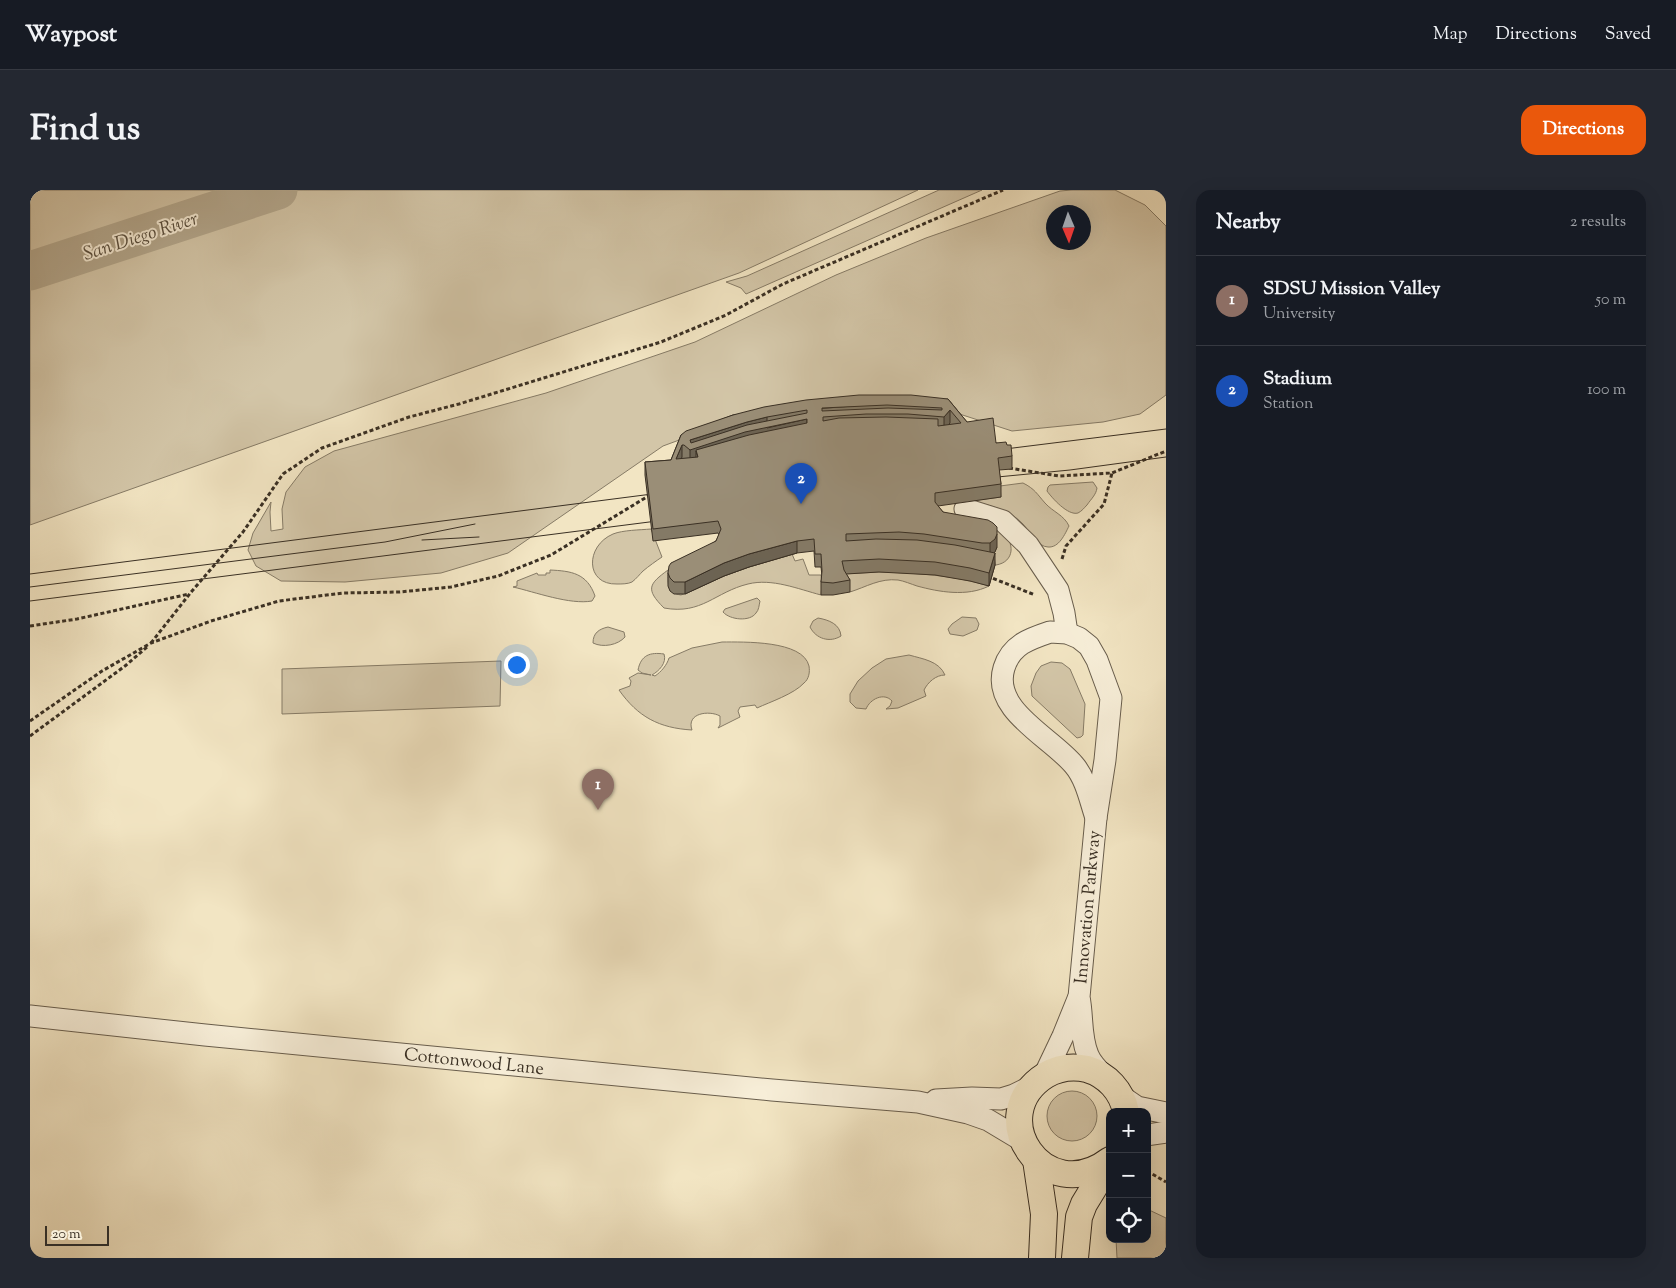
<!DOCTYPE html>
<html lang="en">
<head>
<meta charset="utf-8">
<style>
	:root { --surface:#171b24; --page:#242831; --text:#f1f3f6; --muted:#9ea1a6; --line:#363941; --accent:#ea580c }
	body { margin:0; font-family:"Sorts Mill Goudy",serif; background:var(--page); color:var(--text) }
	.controls { position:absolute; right:15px; bottom:15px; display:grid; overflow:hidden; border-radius:10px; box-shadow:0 5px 20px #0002 }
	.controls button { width:45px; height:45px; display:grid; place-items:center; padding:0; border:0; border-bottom:1px solid var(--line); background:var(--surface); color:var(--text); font:25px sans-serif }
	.compass { position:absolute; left:1016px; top:15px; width:45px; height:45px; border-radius:50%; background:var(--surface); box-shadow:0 5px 20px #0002; rotate:178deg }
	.scale { position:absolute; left:15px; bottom:12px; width:64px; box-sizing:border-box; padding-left:5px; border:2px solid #3a3024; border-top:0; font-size:14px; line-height:18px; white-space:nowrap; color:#3a3024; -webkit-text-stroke:4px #f7eed8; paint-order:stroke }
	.you { position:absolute; left:486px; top:474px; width:18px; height:18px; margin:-12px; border:4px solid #fff; border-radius:50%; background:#1a73e8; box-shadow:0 0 0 8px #1a73e833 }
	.badge { display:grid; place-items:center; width:32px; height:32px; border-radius:50%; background:var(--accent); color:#fff; font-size:16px; font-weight:700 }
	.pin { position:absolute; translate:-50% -41px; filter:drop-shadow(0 1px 2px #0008) }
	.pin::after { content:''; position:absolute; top:26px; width:18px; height:15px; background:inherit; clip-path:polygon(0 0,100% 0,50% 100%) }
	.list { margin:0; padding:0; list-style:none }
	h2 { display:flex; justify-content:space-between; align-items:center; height:65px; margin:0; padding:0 20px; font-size:21px }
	h2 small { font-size:16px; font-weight:400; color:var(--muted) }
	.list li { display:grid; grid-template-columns:32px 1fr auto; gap:15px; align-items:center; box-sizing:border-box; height:90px; padding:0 20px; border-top:1px solid var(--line) }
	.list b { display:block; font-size:19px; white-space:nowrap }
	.list p { margin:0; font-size:16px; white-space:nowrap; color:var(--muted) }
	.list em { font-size:16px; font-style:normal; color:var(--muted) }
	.icon { flex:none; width:28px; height:28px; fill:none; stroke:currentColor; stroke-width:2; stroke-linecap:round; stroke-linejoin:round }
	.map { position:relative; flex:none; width:1136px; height:1068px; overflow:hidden; border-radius:15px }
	header { display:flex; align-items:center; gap:30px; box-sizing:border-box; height:70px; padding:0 25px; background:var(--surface); border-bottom:1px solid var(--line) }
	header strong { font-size:24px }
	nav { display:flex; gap:28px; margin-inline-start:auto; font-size:18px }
	.intro { display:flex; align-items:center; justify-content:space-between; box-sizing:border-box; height:120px; padding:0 30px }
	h1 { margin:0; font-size:35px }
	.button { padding:12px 22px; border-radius:15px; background:var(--accent); color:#fff; font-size:18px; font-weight:700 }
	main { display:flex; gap:30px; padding:0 30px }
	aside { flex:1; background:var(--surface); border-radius:15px; box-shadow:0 5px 20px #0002 }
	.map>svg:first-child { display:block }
</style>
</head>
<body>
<header>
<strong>Waypost</strong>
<nav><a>Map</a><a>Directions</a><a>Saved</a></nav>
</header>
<div class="intro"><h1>Find us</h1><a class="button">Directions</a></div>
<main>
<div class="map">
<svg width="1136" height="1068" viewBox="0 0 1136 1068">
	<rect width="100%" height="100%" fill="#f2e5c3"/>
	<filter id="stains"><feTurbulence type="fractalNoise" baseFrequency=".004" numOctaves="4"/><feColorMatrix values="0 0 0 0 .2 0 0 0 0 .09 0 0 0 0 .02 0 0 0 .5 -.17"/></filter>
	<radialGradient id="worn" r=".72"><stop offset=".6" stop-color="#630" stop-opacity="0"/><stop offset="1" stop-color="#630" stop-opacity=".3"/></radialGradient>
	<!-- green -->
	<g fill="#d3c6a8" stroke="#867b66" fill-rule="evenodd">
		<path d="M0,0H888L709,83L0,335Z"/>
		<path d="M909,0H952L716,104L711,98L696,92L717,86Z"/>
		<path d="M1042,0H1085L1115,15L1136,36V205L1110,224L1073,232L982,241L914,219L698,232L633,256L478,363L411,383L315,392L251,391L226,376L218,360L223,343L241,312L240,322L241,341L253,339L252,319L256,302L275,277L304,261L516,203L665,152L806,85L896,48L1030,1ZM1024,22H1054V52H1024Z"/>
		<path d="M1063,292L1067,298C1066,305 1061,309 1057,315C1054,318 1052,321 1048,323C1038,326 1022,308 1017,301L1018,297L1020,295Z"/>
		<path d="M993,293C1005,299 1007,304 1015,313C1023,322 1034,325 1039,336C1035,344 1029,358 1018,357C1008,357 999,341 993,334C979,319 959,315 940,311L971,307L970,296Z"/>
		<path d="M961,337C964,339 969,340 972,342C985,352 985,372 966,375C960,376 950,372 943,370Z"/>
		<path d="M621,339L632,367C626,371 619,376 613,381C610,384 606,389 602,392C598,394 592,394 587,394C555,395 555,356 583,344C593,340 610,340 621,339Z"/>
		<path d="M762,364L765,371L773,369L779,385H791L792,394L791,405C768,399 742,388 718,394C685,402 672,425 634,418C615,399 619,394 638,380C638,392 636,403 651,405L694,386L719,377Z"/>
		<path d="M520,380C541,381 557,383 565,406L562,411C540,415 505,402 483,397L487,396V391L507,383L508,385H516V383H520Z"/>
		<path d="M849,382C887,383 923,385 959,396C937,407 909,402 887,396C881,394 874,391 868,390C850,388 836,397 820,402L814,392L812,384Z"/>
		<path d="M727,408L730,411C729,415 729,420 726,423C720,432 700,430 693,422L695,419Z"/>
		<path d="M932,427L946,428L949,434L947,440L933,446L920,444L918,439L922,434Z"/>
		<path d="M788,428C799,430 810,434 811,446C800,453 786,449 780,437L783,431Z"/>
		<path d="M578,437L594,442L595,447C588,455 573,458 563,453C563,443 569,439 578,437Z"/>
		<path d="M692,452C713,452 773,450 779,476C780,482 779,489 774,493C764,504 740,512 727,518L725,515L710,517L708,521L710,527L688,538L690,535V526C679,520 656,523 662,540C629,538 608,527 589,500L600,496L601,491L599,488L608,483L621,485L612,483L608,480C611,465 620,462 634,464C637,473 629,481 622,485L625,486C631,482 637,475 639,468L662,458Z"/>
		<path d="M879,465C893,469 909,471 915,485C906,485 898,492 894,500L896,506L868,518L856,519L860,516L862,511C854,502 840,509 836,519L826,518L820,512V504L828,491L842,478L856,469Z"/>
		<path d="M471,471L470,516L252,524V479Z"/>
		<path d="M1021,472L1032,473L1040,479L1055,514L1053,545L1051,547L1047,548L1002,506L1001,496L1006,483L1011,476Z"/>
		<circle cx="1042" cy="926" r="25"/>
		<path d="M1117,1019L1136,1028V1068H1087L1086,1049H1117Z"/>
	</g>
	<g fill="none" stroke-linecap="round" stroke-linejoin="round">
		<!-- river -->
		<path stroke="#b3a78d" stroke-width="39" d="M0,81L248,0"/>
		<defs>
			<g id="minor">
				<path d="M935,319L973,331L998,355L1028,400L1034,423L1037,443"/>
				<path d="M1020,442L1037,443L1049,448L1059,456L1067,470L1081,508L1075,570L1066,628C1060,610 1056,589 1044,575C1021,547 961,520 974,478C981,455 999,449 1020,442Z"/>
				<path d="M1066,628L1049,807C1053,826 1050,847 1058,865C1061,873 1069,881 1075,887"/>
				<path d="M0,826L175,845L742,900L888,912L938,923L958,930L993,951"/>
				<path d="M1014,886L1033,846L1048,809"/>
				<path d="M1090,904L1091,906L1107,917L1136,923"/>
				<path d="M906,910L942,908L971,909L984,905L1004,895"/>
				<path d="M1117,945L1136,942"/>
			</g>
			<g id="major">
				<path d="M1006,970L1014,1024L1012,1068"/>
				<path d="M1080,970C1014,1020 952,925 1016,885C1028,878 1043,876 1057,879C1077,885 1092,901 1096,922"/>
				<path d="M1045,1068L1049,1027L1054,1014L1068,991L1071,977"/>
			</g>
		</defs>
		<!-- minor casing -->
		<use href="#minor" stroke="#685d4c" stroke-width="23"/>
		<!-- major casing -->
		<use href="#major" stroke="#3a3024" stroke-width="28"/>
		<!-- path -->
		<g stroke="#3a3024" stroke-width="3" stroke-dasharray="4 2.5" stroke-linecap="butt">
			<path d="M979,278L1029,286L1082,283L1136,261"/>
			<path d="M1032,369L1036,356L1074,314L1082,283"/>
			<path d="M957,386L1005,405"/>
			<path d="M0,436L47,429L159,404"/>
			<path d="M121,453L162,401L213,342L253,284L292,258L379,227L429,214L631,152L696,125L753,94L973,0"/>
			<path d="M0,531L72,481L121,453L181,431L249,411L313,403L369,402L421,397L468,386L521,365L620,305"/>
			<path d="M0,546L95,476L117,457"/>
			<path d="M1117,981L1136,992"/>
		</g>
		<!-- minor -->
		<use href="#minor" stroke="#f7eed8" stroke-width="21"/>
		<!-- major -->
		<use href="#major" stroke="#f2e5c3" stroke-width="26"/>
		<!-- tram -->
		<g stroke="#3a3024" stroke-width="1">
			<path d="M967,260L1136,239"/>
			<path d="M957,288L1040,280L1136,267"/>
			<path d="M392,350L449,347"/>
			<path d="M0,384L630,303"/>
			<path d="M0,397L355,352L445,334"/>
			<path d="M0,411L635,330"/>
		</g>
	</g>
	<!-- wall -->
	<path fill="#847a66" stroke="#3a3024" d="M918,209L937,232L966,253L977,255L982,266V279L969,280L971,294V307L908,316L913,322L967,357L964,363L965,375L959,396L940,391L905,385L849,382L816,384L820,390V402L803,405H791V392L792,386L791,377H785L784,361L767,363L719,377L694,386L655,404H644L640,401L638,396V383L686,351L689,345L688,343L623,351L615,285V272L641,270L651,245L703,225Z"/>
	<!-- shaded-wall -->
	<g fill="#6c6353" stroke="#3a3024">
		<path d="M920,220V233L914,240V227Z"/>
		<path d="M737,227V238L777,229V242L668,267L666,261V271L660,272V250L717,232Z"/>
		<path d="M652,255V267L646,281V269Z"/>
		<path d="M967,344V357L965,362L960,366V353Z"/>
		<path d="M767,351V363L719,377L694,386L655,404V392L694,373L719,364Z"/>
		<path d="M965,363V375L959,396V383Z"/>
	</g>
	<!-- building -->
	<path fill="#9a8e77" stroke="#3a3024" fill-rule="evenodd" d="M829,205H881L918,209L937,232L963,228L966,253L976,252L977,255H981L982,266L968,268L971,294L905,303V312L913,322L958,330L963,333L967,337V344L965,349L960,353H952L894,344L869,342L816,344V351L846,349L887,350L925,355L965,363L959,383L940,378L905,372L849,369L812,371L814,380L820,390L803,393L791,392L792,381L791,364H785L784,349L767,351L719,364L694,373L655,392H644L640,388L638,383L639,376L641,373L686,351L691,339L688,331L623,339L615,272L641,270L651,245L656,241L703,225L734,217L776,210ZM857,215L912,218V220L858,218L792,221V218ZM777,220V223L717,235L661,253L660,250L717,232L737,227ZM920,220L931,233L908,236V229L856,227L809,228L793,231V227L836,224H878L914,227ZM777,229V233L719,245L666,260L668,267L646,269L652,255H654L660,260L715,242Z"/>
	<g text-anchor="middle" stroke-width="4" stroke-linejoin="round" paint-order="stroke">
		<!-- street labels -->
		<g font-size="18" fill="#3a3024" stroke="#f7eed8">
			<text transform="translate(1057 717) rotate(-85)" y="6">Innovation Parkway</text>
			<text transform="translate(444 871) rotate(6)" y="6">Cottonwood Lane</text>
		</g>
		<!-- water labels -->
		<g font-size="19" font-style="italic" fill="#584e3e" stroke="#f7eed8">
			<text transform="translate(110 45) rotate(-18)" y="7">San Diego River</text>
		</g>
	</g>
	<rect width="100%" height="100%" filter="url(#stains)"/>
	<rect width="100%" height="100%" fill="url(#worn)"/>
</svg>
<div class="controls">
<button>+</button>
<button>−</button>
<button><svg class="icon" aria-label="locate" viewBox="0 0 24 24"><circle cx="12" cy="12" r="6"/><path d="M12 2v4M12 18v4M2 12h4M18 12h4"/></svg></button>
</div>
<svg class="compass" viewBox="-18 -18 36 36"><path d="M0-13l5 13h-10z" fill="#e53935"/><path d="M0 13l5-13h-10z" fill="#9ea1a6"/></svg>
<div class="scale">20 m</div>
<div class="you"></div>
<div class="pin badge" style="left:568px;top:620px;background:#8d6e63">1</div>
<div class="pin badge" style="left:771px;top:314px;background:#1a4fb4">2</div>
</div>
<aside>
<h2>Nearby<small>2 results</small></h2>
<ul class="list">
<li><span class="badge" style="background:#8d6e63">1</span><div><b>SDSU Mission Valley</b><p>University</p></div><em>50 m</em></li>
<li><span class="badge" style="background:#1a4fb4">2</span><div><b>Stadium</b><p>Station</p></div><em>100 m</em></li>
</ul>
</aside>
</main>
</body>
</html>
